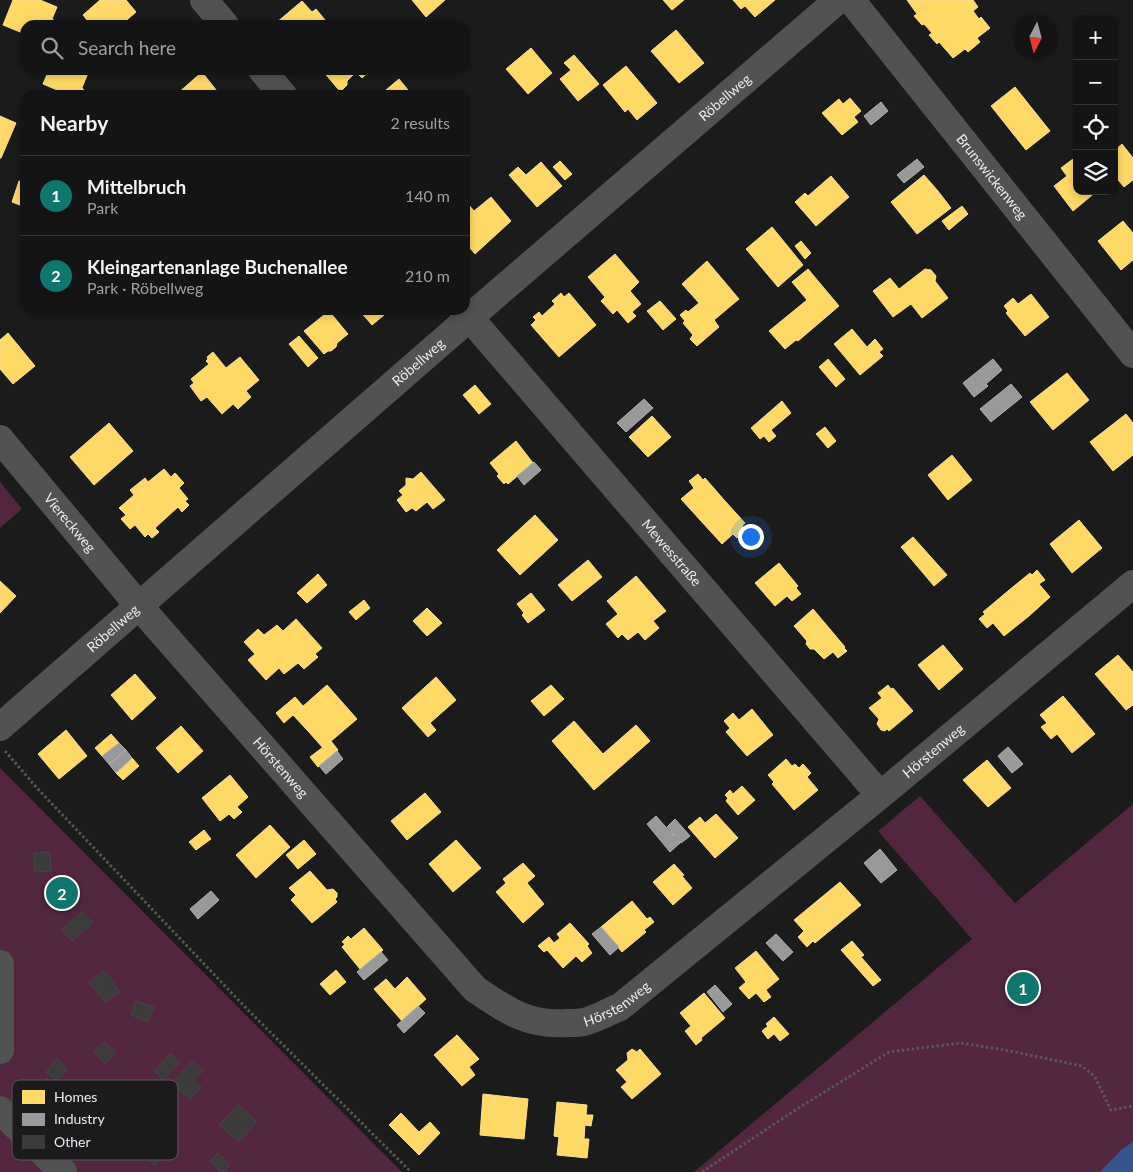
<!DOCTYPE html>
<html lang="en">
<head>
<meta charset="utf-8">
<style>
	:root { --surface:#151415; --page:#1e1d1e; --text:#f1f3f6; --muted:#9d9ea0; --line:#343334; --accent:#0f766e }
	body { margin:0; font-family:Lato,sans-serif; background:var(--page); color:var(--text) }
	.controls { position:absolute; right:15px; top:15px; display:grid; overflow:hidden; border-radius:10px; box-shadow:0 2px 8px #0003 }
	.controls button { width:45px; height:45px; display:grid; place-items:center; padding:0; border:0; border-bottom:1px solid var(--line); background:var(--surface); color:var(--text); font:25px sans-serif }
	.compass { position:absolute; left:1013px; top:15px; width:45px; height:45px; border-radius:50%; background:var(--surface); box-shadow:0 2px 8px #0003; rotate:186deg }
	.you { position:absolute; left:750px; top:536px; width:18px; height:18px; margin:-12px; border:4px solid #fff; border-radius:50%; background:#1a73e8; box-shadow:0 0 0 8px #1a73e833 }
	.badge { display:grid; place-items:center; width:32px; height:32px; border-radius:50%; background:var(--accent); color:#fff; font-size:16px; font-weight:700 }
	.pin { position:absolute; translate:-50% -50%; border:2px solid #fff; box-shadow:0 1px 5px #0006 }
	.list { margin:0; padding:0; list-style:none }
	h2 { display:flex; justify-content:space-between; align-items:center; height:65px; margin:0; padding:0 20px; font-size:21px }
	h2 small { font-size:16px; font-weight:400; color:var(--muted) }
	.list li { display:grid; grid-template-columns:32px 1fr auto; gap:15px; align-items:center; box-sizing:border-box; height:80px; padding:0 20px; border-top:1px solid var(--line) }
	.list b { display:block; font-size:19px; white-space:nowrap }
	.list p { margin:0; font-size:16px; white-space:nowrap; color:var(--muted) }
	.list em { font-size:16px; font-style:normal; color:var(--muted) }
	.icon { flex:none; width:28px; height:28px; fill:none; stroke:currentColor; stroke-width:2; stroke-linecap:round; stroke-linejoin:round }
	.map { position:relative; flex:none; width:1133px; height:1172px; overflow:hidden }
	.search { position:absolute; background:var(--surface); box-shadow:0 2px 8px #0003; left:20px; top:20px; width:450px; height:55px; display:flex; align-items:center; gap:12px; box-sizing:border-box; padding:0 18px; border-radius:15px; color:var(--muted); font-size:19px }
	.panel { position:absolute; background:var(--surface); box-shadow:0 2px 8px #0003; left:20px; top:90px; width:450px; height:225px; border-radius:15px }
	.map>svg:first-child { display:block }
</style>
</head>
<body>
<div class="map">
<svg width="1133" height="1172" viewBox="0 0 1133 1172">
	<rect width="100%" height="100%" fill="#1c1b1c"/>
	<!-- green -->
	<g fill="#53263f">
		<path d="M0,482L22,509L0,528Z"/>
		<path d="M0,768L402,1172H0Z"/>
		<path d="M920,796L1015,903L1133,804V1172H694L972,939L878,831Z"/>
	</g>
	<!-- water -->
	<path fill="#35558d" d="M1133,1142V1172H1100L1122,1149Z"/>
	<!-- homes -->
	<g fill="#ffd966" stroke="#f9de8e">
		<path d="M13,0H40L57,7L52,19L55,21L53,25H25V34L3,25Z"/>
		<path d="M100,0H126L136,12L121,25H91L83,15Z"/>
		<path d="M412,0H445L426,17Z"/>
		<path d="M663,0H684L672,10Z"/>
		<path d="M733,0H775L755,17L745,6L741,9Z"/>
		<path d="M907,0H973L978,7L973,11L979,19L981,17L990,28L977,38L980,42L968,52L965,49L953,58L939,42L937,44L929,35L932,33L924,24L922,25L914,16L917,14Z"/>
		<path d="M302,1L312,12L316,9L325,20L319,25H278L276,23Z"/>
		<path d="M676,30L704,63L679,83L651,51Z"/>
		<path d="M531,48L552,73L528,94L506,69Z"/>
		<path d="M574,55L599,84L578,101L560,79L571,70L564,63Z"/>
		<path d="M626,66L657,103L637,120L628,109L625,112L603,85Z"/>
		<path d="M49,70H92L88,73L79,95H69L43,84Z"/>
		<path d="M322,70H371L362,78L356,72L347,81V85L342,90L338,89Z"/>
		<path d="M202,72L220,95H178L177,94Z"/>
		<path d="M399,79L412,95H380Z"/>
		<path d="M1015,87L1050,131L1026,150L991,106Z"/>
		<path d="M82,88L89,95H79Z"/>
		<path d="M850,98L861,111L854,117L858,122L842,135L822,113L839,99L843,104Z"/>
		<path d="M0,116L16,123L1,158H0Z"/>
		<path d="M1122,144L1133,158V180L1124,187L1114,175V151Z"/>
		<path d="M1077,156V191H1097L1073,211L1054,186L1067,176L1061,168Z"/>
		<path d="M560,161L572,174L565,180L553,167Z"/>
		<path d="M541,162L562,186L537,207L509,175L518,167L526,175Z"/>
		<path d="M924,175L938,191L904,218L891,202Z"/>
		<path d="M831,176L849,197L816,226L795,202L805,193L808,196Z"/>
		<path d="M19,181L25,183V207L12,202Z"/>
		<path d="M938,191L951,208L917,234L904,218Z"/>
		<path d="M491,197L511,221L475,254L465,242V207L468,204L474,211Z"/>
		<path d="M962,206L968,214L949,230L942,221Z"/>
		<path d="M1123,221L1133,233V260L1121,270L1098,241Z"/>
		<path d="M772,227L803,265L778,287L746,249Z"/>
		<path d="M801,241L811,253L805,259L795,246Z"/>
		<path d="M615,254L639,282L630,291L641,304L632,312L636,316L628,323L617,310L613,314L601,301L605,297L588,277Z"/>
		<path d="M707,261L739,299L714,320L719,327L697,346L690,339L693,335L683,323L685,321L680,315L686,310L688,312L699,303L682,284Z"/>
		<path d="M808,269L839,306L798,341L796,340L785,349L769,331L807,300L792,282Z"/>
		<path d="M925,269L931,270L936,276L935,281L948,298L922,318L911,304L893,317L873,291L890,278L899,289Z"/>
		<path d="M561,293L564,297L569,293L596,325L559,357L531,325L536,320L533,317L539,312L542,316L555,304L552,301Z"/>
		<path d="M1031,294L1049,317L1025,336L1006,313L1008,311L1004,306L1013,298L1018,304Z"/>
		<path d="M660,301L676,319L663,330L647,311Z"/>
		<path d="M359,310H390L372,325Z"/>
		<path d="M329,311L348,334L337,343L336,347L331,351H328L324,354L304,331Z"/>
		<path d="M852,329L867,347L875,339L883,349L879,352L883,356L860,375L834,344Z"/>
		<path d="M8,333L35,366L13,384L0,369V340Z"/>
		<path d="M299,336L318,358L308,367L289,344Z"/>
		<path d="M213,352L226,368L240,357L259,380L246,391L251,397L238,409L233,404L222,414L207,397L201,401L190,386L194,383L191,379L209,364L206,361L208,359L207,357Z"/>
		<path d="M828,359L845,379L836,387L819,367Z"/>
		<path d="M1067,373L1089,400L1053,430L1030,402Z"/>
		<path d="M475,385L491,404L479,414L463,395Z"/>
		<path d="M782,401L791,413L771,430L776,436L769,442L764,436L760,439L751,428Z"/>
		<path d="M1126,414L1133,423V455L1113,471L1090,442Z"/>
		<path d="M652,416L671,437L648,457L629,437Z"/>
		<path d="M109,423L133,451L94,485L70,457Z"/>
		<path d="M825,427L836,441L828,448L816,434Z"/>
		<path d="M516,441L533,463L508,484L506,482L504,484L497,476L499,474L490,463Z"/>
		<path d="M952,455L972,480L948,500L928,475Z"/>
		<path d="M164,469L171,477L175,473L184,483L179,488L188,499L185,501L189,505L182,512L178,507L155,528L159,532L152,538L148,534L145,537L135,525L130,529L121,519L126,515L119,508L134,495L130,490L145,478L148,482Z"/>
		<path d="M421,472L445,500L433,509L427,502L416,511L412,508L406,512L397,500L403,495L399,491L406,485V478L413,479Z"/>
		<path d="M698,474L703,480L705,478L725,501L701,521L681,499L694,488L689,481Z"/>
		<path d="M725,501L745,523L742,526L746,531L737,538L733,534L722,544L701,521Z"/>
		<path d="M535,515L558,540L520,575L497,550Z"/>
		<path d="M1079,520L1102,548L1072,573L1050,544Z"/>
		<path d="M913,537L947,575L934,586L901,547Z"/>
		<path d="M588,560L602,577L572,601L558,585Z"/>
		<path d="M779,563L798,586L796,588L801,594L792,601L787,596L775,606L755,583Z"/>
		<path d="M1037,570L1045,580L1039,584L1050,597L1029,616L1008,591L1030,573L1032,575Z"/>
		<path d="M318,574L327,585L307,603L297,593Z"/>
		<path d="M636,576L666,611L653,621L659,628L645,640L638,632L628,640L622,634L618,638L606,624L618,614L607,601Z"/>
		<path d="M0,581L16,596L0,613Z"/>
		<path d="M1008,591L1029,616L1004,636L993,623L987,628L979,619L985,614L983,612Z"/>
		<path d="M531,593L545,610L528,623L522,615L524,613L517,604Z"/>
		<path d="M364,600L370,608L356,620L349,612Z"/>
		<path d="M427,608L442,623L427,636L413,621Z"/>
		<path d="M813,609L845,647L844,648L847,651L838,658L833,652L824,659L814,649H810L806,644L807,641L794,626Z"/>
		<path d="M296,619L322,648L315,654L318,657L304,669L298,663L284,674L279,668L266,680L248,660L255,654L244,642L258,629L264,635L277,625L283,631Z"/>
		<path d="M943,645L963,669L939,690L918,665Z"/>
		<path d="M1118,655L1133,672V705L1126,710L1095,674Z"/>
		<path d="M135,674L156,698L132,720L111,695Z"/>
		<path d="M436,677L456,700L430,723L436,730L428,737L402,708Z"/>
		<path d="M327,685L342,702L308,731L293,715Z"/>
		<path d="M551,685L564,699L544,716L531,701Z"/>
		<path d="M888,685L891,689L893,688L913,711L889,731L887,729L885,731L881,730L877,724L879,719L869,708L882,698L878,693Z"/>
		<path d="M1063,696L1095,734L1072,753L1057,734L1051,739L1041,727L1047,723L1040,715Z"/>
		<path d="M295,697L303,706L284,723L276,713Z"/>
		<path d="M342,702L357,719L323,748L308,731Z"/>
		<path d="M752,709L773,735L747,756L726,732L730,728L724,721L733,713L739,720Z"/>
		<path d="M574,721L603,754L636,725L650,741L594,790L552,741Z"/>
		<path d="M181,726L203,751L178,773L156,748Z"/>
		<path d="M66,730L87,756L59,779L38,754Z"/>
		<path d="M111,734L119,743L102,756L95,748Z"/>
		<path d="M331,741L338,750L318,767L310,757Z"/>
		<path d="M132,758L139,766L123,780L116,773Z"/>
		<path d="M786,759L792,766L795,764L799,768L803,764L811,773L807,777L818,790L794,810L772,784L774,782L768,775Z"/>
		<path d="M987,760L1011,788L988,807L963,780Z"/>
		<path d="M230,775L248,797L237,807L242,812L234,819L229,814L220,821L202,798Z"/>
		<path d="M742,786L755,800L738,815L726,801L728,798L725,795L730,790L733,794Z"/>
		<path d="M425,793L441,812L407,840L391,821Z"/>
		<path d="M716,814L738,838L715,858L688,827L700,817L705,823Z"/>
		<path d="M270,825L290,847L256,878L236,855Z"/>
		<path d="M204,830L211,839L196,850L189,842Z"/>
		<path d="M304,840L316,854L298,869L286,855Z"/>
		<path d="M456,840L481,868L453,892L429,864Z"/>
		<path d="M523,863L535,876L527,883L544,904L523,923L496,892L506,883L503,879Z"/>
		<path d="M674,864L684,875L682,876L692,888L673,905L653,882Z"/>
		<path d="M310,871L327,890L333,889L337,893V897L335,899L337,902L312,923L291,900L296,895L289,888Z"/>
		<path d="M840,882L861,905L838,924L817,901Z"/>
		<path d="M632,901L647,919L650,917L654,922L644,930L646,932L622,952L601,927Z"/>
		<path d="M817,901L838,924L815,943L813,941L807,947L798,937L804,931L794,920Z"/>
		<path d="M570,923L589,944L587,946L592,953L582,962L576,956L563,968L547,950L544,952L538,946L549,937L554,943L560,938L557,934Z"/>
		<path d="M364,928L383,950L360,969L342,947L345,944L342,942L348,936L351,939Z"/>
		<path d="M852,941L864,955L861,957L881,980L873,986L841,950Z"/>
		<path d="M756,951L779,979L766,990L771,997L764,1002L756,993L749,999L739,988L746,982L735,968Z"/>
		<path d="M336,970L346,982L330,995L320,984Z"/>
		<path d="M407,977L426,999L402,1021L374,989L386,979L395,989Z"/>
		<path d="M704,993L725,1018L701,1038L702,1040L696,1045L685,1031L691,1026L680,1013Z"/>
		<path d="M774,1017L789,1034L780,1041L774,1034L768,1039L762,1031L768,1026L766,1024Z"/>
		<path d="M457,1035L479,1059L469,1067L475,1075L462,1086L434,1055Z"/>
		<path d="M632,1049L637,1052L640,1049L661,1074L632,1099L621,1087L627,1082L616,1070L628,1060L627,1053Z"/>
		<path d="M483,1094L528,1099L524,1139L480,1135Z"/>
		<path d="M557,1102L587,1105L586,1115H593L591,1126L585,1125L584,1139H589L587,1158L557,1155L559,1137L554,1136Z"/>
		<path d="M401,1113L419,1132L430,1122L440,1133L419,1155L389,1125Z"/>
	</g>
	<!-- industry -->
	<g fill="#999" stroke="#b2b1b2">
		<path d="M881,102L888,111L871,125L864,116Z"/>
		<path d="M917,159L924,167L904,183L897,175Z"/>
		<path d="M993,359L1002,370L986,384L988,386L974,397L963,383Z"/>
		<path d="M1011,384L1022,397L991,422L980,409Z"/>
		<path d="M644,399L653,408L626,432L617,423Z"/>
		<path d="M534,462L541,470L524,485L517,476Z"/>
		<path d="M119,743L126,750L109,764L102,756Z"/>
		<path d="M1008,747L1023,764L1012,773L998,756Z"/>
		<path d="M126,750L132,758L116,773L109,764Z"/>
		<path d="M337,751L343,759L326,774L319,766Z"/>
		<path d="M656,816L680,843L670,852L647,824Z"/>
		<path d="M675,819L690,836L681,843L667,827Z"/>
		<path d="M880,849L897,870L881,883L864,863Z"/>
		<path d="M211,891L219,900L198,919L190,909Z"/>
		<path d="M601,927L619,947L610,955L592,934Z"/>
		<path d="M776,934L793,952L783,961L766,943Z"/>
		<path d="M381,952L388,960L364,980L357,972Z"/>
		<path d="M715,985L732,1004L723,1012L707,992Z"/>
		<path d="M418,1006L425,1013L404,1033L397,1025Z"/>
	</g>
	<!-- building -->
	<g fill="#3c3b3c" stroke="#454445">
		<path d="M50,852L51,871L35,872L34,853Z"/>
		<path d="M82,912L93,923L72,941L62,930Z"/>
		<path d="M104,971L120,992L105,1002L89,982Z"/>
		<path d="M136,1001L154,1007L148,1022L131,1015Z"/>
		<path d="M105,1042L116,1053L105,1064L94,1051Z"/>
		<path d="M171,1053L180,1062L163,1080L154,1071Z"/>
		<path d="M57,1059L67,1069L57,1081L46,1072Z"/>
		<path d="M192,1061L203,1071L194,1080L201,1087L190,1100L172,1083Z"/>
		<path d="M47,1078L65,1093L53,1107L35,1092Z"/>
		<path d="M238,1105L256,1121L239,1142L219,1125Z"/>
		<path d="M157,1134L171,1147L155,1165L140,1152Z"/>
		<path d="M218,1153L230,1165L224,1172H221L210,1161Z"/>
	</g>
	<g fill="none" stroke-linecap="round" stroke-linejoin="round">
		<!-- path -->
		<g stroke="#585758" stroke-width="3" stroke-dasharray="2.5 2.5" stroke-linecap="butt">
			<path d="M5,751L37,788L246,1008L411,1172"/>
			<path d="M702,1172L797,1109L889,1052L961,1043L1010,1051L1082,1066L1095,1077L1111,1110L1133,1106"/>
		</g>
		<!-- minor -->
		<g stroke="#525253" stroke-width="28">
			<path d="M204,0L225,25"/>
			<path id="s1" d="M851,0L1133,354"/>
			<path d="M262,70L283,95"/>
			<path id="s2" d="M463,310L880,795"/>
			<path id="s3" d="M0,439L139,606L475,989C507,1011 529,1026 568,1023C573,1023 579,1023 584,1022C596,1019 608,1012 620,1007L895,783L1133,584"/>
			<path id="s4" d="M0,727L484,305L838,0"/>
			<path d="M0,964V1050"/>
			<path d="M0,1110L63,1172"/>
		</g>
	</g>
	<g text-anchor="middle" stroke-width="5" stroke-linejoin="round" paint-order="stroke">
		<!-- street labels -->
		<g font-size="14" fill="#ebeaec" stroke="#1c1a1d">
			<text dy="5" stroke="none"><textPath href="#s4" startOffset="960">Röbellweg</textPath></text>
			<text dy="5" stroke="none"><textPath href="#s1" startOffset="226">Brunswickenweg</textPath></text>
			<text dy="5" stroke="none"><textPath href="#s4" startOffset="555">Röbellweg</textPath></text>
			<text dy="5" stroke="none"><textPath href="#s3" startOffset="109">Viereckweg</textPath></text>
			<text dy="5" stroke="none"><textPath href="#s2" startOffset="320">Mewesstraße</textPath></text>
			<text dy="5" stroke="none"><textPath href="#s4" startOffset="150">Röbellweg</textPath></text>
			<text dy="5" stroke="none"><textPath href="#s3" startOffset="1288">Hörstenweg</textPath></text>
			<text dy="5" stroke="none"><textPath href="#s3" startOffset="432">Hörstenweg</textPath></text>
			<text dy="5" stroke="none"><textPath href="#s3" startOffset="882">Hörstenweg</textPath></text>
		</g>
	</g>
	<!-- legend -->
	<rect x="12" y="1080" width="166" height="80" rx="8" fill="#1c1a1d" stroke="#5a585b" stroke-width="1"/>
	<rect x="22" y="1090" width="23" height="14" fill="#ffd966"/>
	<rect x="22" y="1113" width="23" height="13" fill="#999"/>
	<rect x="22" y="1135" width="23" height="14" fill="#3c3b3c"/>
	<g font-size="14" fill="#ebeaec">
		<text x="54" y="1102">Homes</text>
		<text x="54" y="1124">Industry</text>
		<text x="54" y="1147">Other</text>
	</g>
</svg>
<div class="controls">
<button>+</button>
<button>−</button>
<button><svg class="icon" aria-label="locate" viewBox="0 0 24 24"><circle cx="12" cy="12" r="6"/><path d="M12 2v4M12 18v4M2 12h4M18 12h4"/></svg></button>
<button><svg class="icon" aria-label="layers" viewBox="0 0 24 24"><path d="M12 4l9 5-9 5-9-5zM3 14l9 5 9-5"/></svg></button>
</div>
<svg class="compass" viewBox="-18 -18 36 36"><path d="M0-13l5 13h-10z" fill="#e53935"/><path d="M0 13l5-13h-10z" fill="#9d9ea0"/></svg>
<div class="you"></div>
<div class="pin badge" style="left:1023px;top:988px">1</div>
<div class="pin badge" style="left:62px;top:893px">2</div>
<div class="search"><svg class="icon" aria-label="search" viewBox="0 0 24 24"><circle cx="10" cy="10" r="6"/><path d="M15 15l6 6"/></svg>Search here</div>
<section class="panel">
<h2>Nearby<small>2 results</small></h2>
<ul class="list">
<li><span class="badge">1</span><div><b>Mittelbruch</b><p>Park</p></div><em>140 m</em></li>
<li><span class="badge">2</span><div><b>Kleingartenanlage Buchenallee</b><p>Park · Röbellweg</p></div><em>210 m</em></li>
</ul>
</section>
</div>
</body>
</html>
